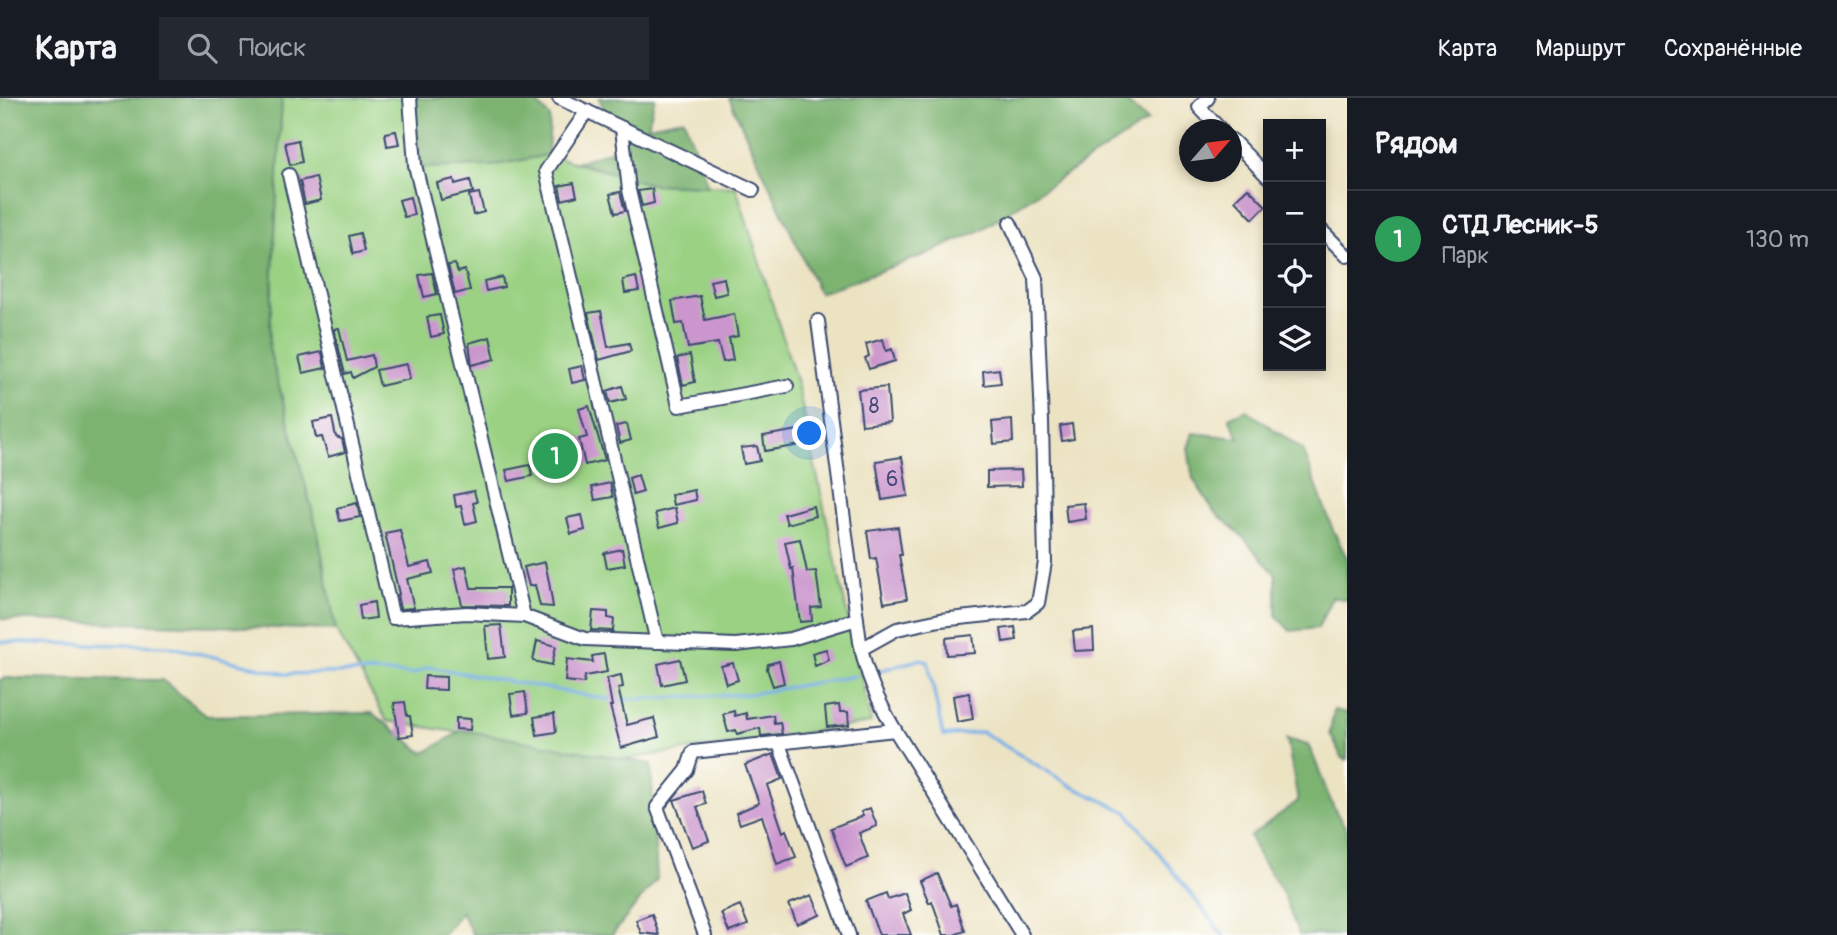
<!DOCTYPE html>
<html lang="ru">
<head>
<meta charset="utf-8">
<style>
	:root { --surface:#171b24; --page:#242831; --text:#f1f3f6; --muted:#9ea1a6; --line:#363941; --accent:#0f766e }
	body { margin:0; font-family:Pangolin,sans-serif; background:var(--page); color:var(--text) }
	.controls { position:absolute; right:21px; top:21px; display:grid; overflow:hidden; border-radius:0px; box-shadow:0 4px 10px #0003 }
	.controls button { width:63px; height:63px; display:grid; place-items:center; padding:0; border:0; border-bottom:2px solid var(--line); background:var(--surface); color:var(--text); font:35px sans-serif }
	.compass { position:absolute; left:1179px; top:21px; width:63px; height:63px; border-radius:50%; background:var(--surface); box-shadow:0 4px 10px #0003; rotate:62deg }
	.you { position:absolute; left:810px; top:336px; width:24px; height:24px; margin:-18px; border:5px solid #fff; border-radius:50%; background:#1a73e8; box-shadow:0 0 0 10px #1a73e833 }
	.badge { display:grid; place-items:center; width:46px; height:46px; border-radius:50%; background:var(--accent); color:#fff; font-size:23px; font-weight:700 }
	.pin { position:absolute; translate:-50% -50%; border:4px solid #fff; box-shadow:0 2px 7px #0006 }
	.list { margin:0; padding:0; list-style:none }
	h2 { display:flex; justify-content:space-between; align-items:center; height:91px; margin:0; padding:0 28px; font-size:30px }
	h2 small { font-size:23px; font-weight:400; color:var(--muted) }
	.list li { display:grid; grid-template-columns:46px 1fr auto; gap:21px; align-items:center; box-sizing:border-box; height:98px; padding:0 28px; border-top:2px solid var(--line) }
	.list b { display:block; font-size:26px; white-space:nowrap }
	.list p { margin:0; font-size:23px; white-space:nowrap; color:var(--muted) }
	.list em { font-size:23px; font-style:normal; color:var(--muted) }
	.icon { flex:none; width:38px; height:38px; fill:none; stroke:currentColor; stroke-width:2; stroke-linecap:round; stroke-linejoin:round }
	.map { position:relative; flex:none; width:1347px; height:837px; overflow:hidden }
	header { display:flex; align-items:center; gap:42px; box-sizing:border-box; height:98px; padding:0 35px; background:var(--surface); border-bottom:2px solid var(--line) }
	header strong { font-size:33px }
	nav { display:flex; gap:38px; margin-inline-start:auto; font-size:24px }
	.search { width:490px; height:63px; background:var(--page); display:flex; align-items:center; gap:18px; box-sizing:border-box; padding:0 24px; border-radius:0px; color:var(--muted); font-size:26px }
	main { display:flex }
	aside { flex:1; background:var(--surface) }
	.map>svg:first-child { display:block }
</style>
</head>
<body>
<header>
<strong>Карта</strong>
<div class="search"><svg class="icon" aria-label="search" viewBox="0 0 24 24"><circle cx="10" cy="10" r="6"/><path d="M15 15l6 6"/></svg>Поиск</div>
<nav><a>Карта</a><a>Маршрут</a><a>Сохранённые</a></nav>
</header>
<main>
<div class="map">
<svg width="1347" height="837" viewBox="0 0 1347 837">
	<rect width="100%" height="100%" fill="#fdfcf7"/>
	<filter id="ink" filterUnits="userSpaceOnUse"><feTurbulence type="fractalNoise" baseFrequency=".0143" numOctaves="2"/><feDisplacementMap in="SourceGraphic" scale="14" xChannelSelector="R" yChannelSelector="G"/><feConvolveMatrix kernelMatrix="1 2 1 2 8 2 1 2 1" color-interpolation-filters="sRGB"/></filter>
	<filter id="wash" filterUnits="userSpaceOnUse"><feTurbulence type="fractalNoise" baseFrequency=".00686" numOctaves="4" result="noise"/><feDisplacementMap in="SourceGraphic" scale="28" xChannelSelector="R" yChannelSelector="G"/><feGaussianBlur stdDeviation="1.57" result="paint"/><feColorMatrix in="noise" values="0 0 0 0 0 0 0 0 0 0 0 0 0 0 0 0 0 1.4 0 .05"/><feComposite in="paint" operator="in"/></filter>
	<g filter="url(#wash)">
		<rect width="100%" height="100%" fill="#ece3c3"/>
		<!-- green -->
		<path fill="#9ad183" stroke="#5a8070" stroke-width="2" d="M282,0H411L491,68L548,57L650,86L736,89L797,285L871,625L626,661L387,623L336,532L317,431L269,251Z"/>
		<!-- forest -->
		<g fill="#7bb371" stroke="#4b7168" stroke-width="2">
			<path d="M0,0H282L269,251L317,431L336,532L0,521Z"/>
			<path d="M411,0H532L550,19L548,57L491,68L421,70Z"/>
			<path d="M599,0H655L648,28L684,21L708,88L650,86L576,64L622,49Z"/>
			<path d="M729,0H1122L1148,23L979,133L922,158L819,195Z"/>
			<path d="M1246,312L1303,352L1333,432L1347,460V502L1332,499L1318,530L1290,533L1276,517V477L1242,438L1214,413L1193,381L1188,350L1193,335L1239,340L1229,320Z"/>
			<path d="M6,580L162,582L207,618L372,615L424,655L463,632L651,666L657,781L612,837H473L461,814L443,837H0V582Z"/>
			<path d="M1334,612L1347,615V662L1342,660L1330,635Z"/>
			<path d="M1287,641L1308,647C1322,674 1328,707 1347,731V837H1299L1282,793L1258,757L1250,738L1298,703Z"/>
		</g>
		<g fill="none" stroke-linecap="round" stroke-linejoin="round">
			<!-- stream -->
			<g stroke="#76aee5" stroke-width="3.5">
				<path d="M0,544L168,548L285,576L370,574L413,576L429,569L612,602L750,596L855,578"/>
				<path d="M878,573L922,561L928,564L943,638L982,634L1075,690L1127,714L1223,837"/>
			</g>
		</g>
		<g id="blocks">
			<!-- building -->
			<g fill="#cb96ce">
				<path d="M396,33L399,46L387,48L385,35Z"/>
				<path d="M298,42L302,64L290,67L285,45Z"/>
				<path d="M316,79L321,102L305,106L300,83Z"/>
				<path d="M454,81L455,86L470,82L473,94L441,102L437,85Z"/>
				<path d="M574,85L577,98L562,102L559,88Z"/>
				<path d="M1248,90L1266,108L1253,121L1235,102Z"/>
				<path d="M652,91L654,105L642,108L638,93Z"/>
				<path d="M620,94L625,113L615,115L610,96Z"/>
				<path d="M479,95L484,114L473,117L469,97Z"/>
				<path d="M410,99L414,117L404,119L399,102Z"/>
				<path d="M360,135L364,153L353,156L349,138Z"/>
				<path d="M455,166L458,174L465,172L470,192L455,196L448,167Z"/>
				<path d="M432,175L437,196L424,199L419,177Z"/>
				<path d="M502,179L504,189L486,193L484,183Z"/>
				<path d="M636,179L639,193L625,195L623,182Z"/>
				<path d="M724,180L727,195L714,198L710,183Z"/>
				<path d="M700,198L705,222L734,216L738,238L729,240L733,262L723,264L718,245L688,250L683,225L676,226L672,203Z"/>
				<path d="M601,213L608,249L629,245L631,253L599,262L588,215Z"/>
				<path d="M440,217L444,236L431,239L427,219Z"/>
				<path d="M339,230L347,263L372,257L374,269L353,280L351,274L345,276L334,231Z"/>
				<path d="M490,239L495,261L472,267L469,245Z"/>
				<path d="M883,241L886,253L892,251L895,263L869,271L865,260L869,258L866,246Z"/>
				<path d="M322,254L325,270L303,275L299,259Z"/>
				<path d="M690,257L695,284L683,287L677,260Z"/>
				<path d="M407,266L410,281L380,288L376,272Z"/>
				<path d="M582,268L585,282L572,285L569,271Z"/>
				<path d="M999,271L1001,285L984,287L983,273Z"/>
				<path d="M622,288L626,301L610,305L607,293Z"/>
				<path d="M887,289L890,324L862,327L858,292Z"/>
				<path d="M589,308L605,362L585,367L579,341L587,339L579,311Z"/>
				<path d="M332,320L336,339L342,341L345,354L328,359L322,339L316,340L313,324Z"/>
				<path d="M1012,322L1013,344L994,346L992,324Z"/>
				<path d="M627,326L631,342L620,345L616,328Z"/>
				<path d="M1072,326L1074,341L1062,343L1060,328Z"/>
				<path d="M799,332L801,347L765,353L763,338Z"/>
				<path d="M757,348L760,363L744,366L741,350Z"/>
				<path d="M902,359L908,398L882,402L876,363Z"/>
				<path d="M530,367L532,378L509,383L506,372Z"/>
				<path d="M1021,372L1022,388L987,389V373Z"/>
				<path d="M638,377L643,394L633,397L629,380Z"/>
				<path d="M610,385L613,399L595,402L592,389Z"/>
				<path d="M694,392L696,402L673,407L671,397Z"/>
				<path d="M474,393L477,404L473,405L477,423L465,426L461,408L456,409L454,397Z"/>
				<path d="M357,405L360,419L340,423L337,410Z"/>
				<path d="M1084,405L1086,421L1067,424L1065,407Z"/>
				<path d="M813,408L815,418L787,426L784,416Z"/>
				<path d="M675,410L678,425L659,430L655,415Z"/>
				<path d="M582,417L585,432L571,436L567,420Z"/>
				<path d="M898,429L902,457H899L907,501L884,505L876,460L871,461L867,433Z"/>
				<path d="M400,432L409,469L430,464L433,475L407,481L414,510L400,511L397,497L399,496L385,435Z"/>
				<path d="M800,441L807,474L816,473L821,509L811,510L812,523L800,524L793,470L791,471L785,444Z"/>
				<path d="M622,451L625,467L607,470L604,455Z"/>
				<path d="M545,464L549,484L553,509L540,508L535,487L529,488L524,469Z"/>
				<path d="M466,468L471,490H508V508L462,507L454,471Z"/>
				<path d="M374,504L376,520L361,522L359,507Z"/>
				<path d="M593,513L608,514V520L614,521L613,533L591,532Z"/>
				<path d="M501,527L505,559L488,561L485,528Z"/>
				<path d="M1015,529L1017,542L1003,544L1001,531Z"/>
				<path d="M1093,531L1094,552L1075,553L1073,533Z"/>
				<path d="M973,537L975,555L947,557L946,540Z"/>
				<path d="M537,543L556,548L552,567L533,563Z"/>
				<path d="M826,551L829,562L815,568L812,555Z"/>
				<path d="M604,556L607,574L585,578L584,585L565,583L567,561L593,564L592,558Z"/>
				<path d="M680,561L685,582L662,587L658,566Z"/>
				<path d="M779,563L784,585L773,588L767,571L768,566Z"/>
				<path d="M733,565L738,582L726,586L721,568Z"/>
				<path d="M621,577L623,589L618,590L627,627L654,620L659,639L621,650L610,608H612L607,580Z"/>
				<path d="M425,578L446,579V592L424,591Z"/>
				<path d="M525,594L528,615L513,617L510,596Z"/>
				<path d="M969,595L973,621L957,624L953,598Z"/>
				<path d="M405,604L407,618H410L413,637L399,639L394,605Z"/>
				<path d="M839,607L840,614H848L849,627L827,629L825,609Z"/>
				<path d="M734,613L735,618L746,615L747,621L773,617L774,625L780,624L782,636L761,638L760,630L737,636L736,632L728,634L723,616Z"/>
				<path d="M554,616L556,634L537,637L534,619Z"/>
				<path d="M456,620L471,621L470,632L456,631Z"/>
				<path d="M773,656L782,681L767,687L783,734L786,732L796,759L777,766L762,718L740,726L736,715L759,705L745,667Z"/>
				<path d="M702,693L706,706L697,709L709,743L692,749L674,702Z"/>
				<path d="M870,710L877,728L859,735L868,760L846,769L831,730L863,718L861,714Z"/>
				<path d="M937,775L951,808L956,806L965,833L954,837H944L932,803L929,805L920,783Z"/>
				<path d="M886,795L888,801L905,795L911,812L903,816L911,837H879L866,803Z"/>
				<path d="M812,797L820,817L797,826L789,806Z"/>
				<path d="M740,807L748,827L729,834L721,815Z"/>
				<path d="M652,816L659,837L641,835L636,822Z"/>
			</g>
		</g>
	</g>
	<g filter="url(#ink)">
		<use href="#blocks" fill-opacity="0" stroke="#3a4a6d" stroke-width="2"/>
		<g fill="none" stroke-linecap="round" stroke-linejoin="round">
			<defs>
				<g id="street">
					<path d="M410,0L415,67L524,518L585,541L736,547L791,541L857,521"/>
					<path d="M559,0L753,92"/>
					<path d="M1208,0L1199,9L1221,32"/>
					<path d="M587,13L546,73L657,544"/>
					<path d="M622,30L629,92L679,308L787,288"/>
					<path d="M1232,42L1268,79"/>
					<path d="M289,77L393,520L467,515L524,518"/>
					<path d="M1321,132L1347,158"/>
					<path d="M818,223L860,544C866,577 878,603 895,632L1022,837"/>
					<path d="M861,551L897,531L940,522L1027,513L1038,505L1045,464L1042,324L1036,180L1010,125"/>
					<path d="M779,646L849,837"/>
					<path d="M705,837L657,709L687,672L693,654L895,632"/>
				</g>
			</defs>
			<!-- street casing -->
			<use href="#street" stroke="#3a4a6d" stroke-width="16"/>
			<!-- street -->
			<use href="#street" stroke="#fff" stroke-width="12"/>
		</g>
	</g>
	<g text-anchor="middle" stroke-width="5" stroke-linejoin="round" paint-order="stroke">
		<!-- number labels -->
		<g font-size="21" fill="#47497a">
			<text x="874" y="315">8</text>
			<text x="892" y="388">6</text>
		</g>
	</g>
</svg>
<div class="controls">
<button>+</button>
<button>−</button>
<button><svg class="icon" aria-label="locate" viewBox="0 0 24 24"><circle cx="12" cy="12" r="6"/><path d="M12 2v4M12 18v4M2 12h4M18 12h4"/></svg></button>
<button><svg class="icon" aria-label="layers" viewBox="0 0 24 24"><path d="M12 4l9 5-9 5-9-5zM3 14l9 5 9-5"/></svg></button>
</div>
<svg class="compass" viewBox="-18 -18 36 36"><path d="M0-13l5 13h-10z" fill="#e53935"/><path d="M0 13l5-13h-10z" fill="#9ea1a6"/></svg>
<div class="you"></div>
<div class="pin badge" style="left:555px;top:358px;background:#2e9e5b">1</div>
</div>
<aside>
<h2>Рядом<small></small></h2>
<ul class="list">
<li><span class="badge" style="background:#2e9e5b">1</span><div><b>СТД Лесник-5</b><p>Парк</p></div><em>130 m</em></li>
</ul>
</aside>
</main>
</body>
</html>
